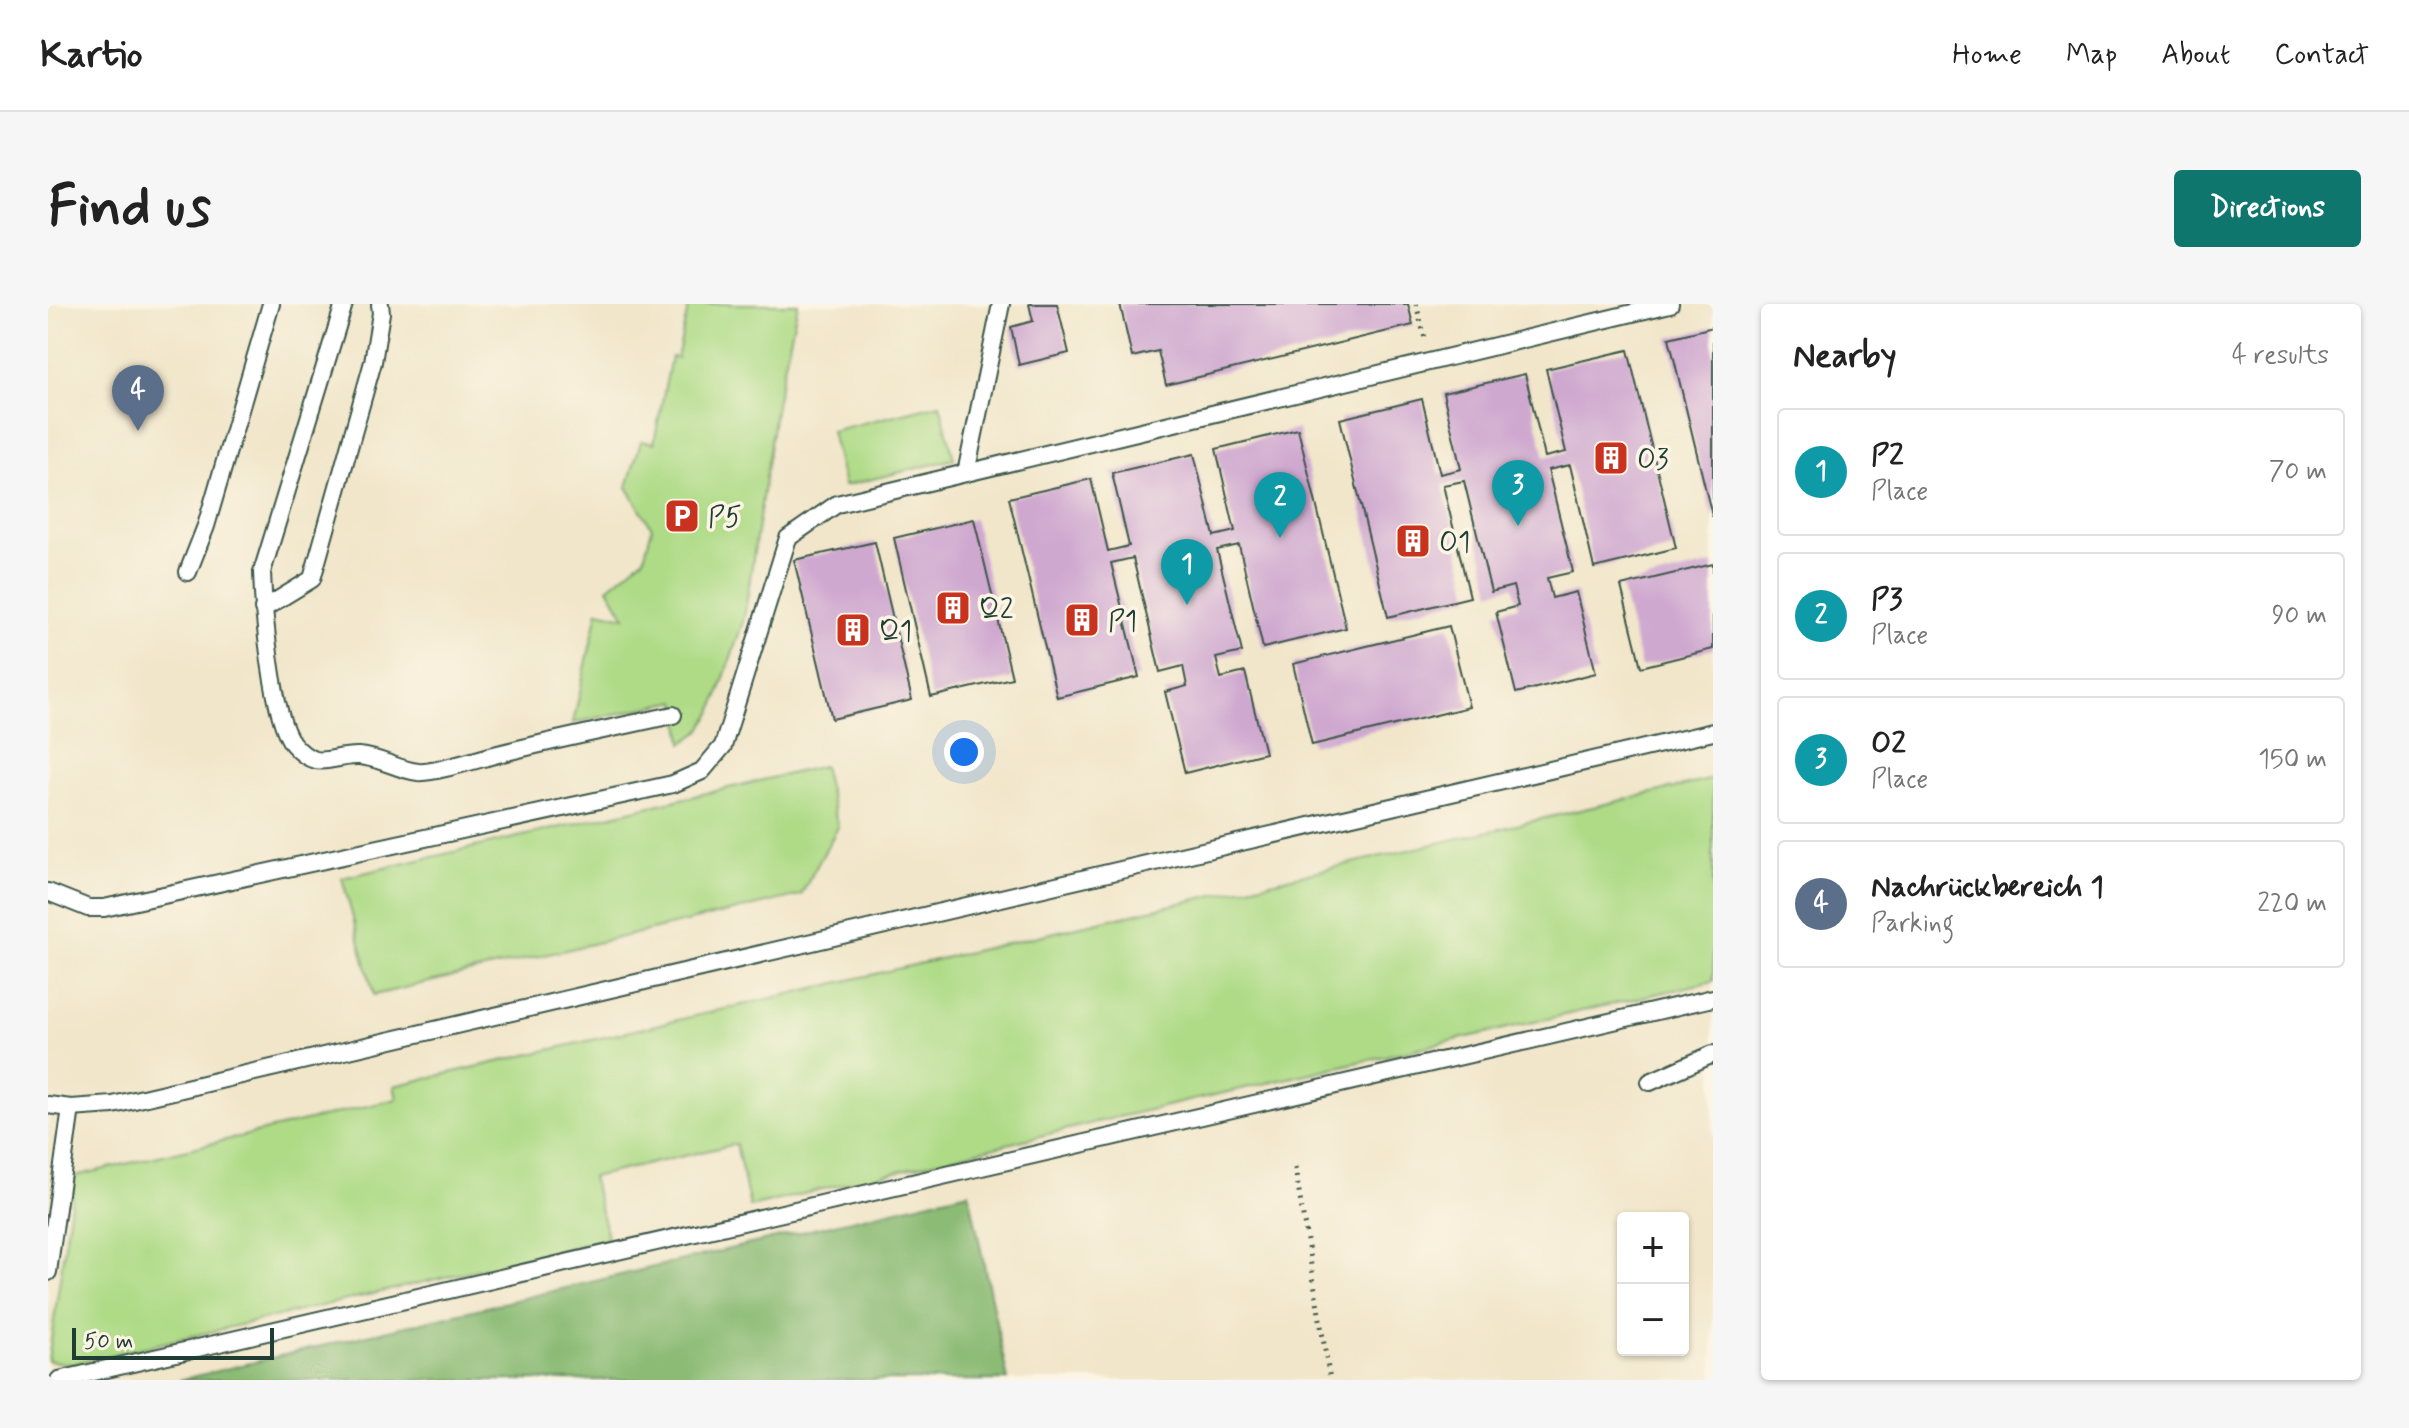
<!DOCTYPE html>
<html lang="en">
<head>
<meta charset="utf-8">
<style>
	:root { --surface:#fff; --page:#f6f6f6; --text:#222; --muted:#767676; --line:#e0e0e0; --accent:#0f766e }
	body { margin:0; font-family:Mynerve,sans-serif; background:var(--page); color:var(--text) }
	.controls { position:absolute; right:24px; bottom:24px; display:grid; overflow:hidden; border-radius:8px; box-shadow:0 2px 6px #0004 }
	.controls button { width:72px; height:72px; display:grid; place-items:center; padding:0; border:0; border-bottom:2px solid var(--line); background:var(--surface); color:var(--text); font:40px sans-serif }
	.scale { position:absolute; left:24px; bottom:20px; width:202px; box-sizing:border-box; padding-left:8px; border:4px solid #1f3d34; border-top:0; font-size:22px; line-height:28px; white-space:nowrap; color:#1f3d34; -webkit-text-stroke:6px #fcf5e5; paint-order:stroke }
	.you { position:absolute; left:916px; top:448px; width:28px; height:28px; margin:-20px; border:6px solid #fff; border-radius:50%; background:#1a73e8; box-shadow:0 0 0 12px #1a73e833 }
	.badge { display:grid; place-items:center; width:52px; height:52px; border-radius:50%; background:var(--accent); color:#fff; font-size:26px; font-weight:700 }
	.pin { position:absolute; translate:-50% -66px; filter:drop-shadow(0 2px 4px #0008) }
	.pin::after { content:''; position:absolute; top:42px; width:28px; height:24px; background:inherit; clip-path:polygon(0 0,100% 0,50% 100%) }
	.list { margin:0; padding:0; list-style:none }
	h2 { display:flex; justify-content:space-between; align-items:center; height:104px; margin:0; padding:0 32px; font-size:34px }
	h2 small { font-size:26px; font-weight:400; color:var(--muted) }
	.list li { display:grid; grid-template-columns:52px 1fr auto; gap:24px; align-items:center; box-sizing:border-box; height:128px; margin:0 16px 16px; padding:0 16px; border:2px solid var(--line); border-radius:8px }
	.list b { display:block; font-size:30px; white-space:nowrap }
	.list p { margin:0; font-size:26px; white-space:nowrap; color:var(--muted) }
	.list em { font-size:26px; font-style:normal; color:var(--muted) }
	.map { position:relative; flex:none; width:1665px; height:1076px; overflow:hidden; border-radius:8px }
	header { display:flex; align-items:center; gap:48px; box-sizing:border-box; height:112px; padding:0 40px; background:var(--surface); border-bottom:2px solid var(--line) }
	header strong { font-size:38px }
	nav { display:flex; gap:44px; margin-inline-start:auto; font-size:28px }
	.intro { display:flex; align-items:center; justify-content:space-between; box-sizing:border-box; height:192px; padding:0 48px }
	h1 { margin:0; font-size:56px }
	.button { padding:20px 36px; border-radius:8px; background:var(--accent); color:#fff; font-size:28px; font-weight:700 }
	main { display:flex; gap:48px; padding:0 48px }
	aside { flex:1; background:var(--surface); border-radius:8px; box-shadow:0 2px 6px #0004 }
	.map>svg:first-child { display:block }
</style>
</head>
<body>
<header>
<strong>Kartio</strong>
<nav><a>Home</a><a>Map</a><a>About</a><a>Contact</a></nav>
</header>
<div class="intro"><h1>Find us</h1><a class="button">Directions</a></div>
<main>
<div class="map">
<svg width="1665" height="1076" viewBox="0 0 1665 1076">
	<rect width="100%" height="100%" fill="#fcf5e5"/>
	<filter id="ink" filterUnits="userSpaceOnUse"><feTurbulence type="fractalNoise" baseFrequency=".0125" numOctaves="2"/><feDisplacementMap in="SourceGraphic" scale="16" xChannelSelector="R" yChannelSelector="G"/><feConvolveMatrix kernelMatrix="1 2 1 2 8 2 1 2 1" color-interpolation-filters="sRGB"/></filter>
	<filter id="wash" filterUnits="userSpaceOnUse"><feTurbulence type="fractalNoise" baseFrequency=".006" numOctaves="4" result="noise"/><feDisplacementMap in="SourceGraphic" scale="32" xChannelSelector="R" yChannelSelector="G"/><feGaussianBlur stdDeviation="1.8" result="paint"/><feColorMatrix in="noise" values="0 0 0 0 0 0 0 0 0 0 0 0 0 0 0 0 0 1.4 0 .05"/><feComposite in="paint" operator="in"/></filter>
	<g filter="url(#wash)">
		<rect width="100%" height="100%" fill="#f1e6ca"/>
		<!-- green -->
		<g fill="#afdb87" stroke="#678c5e" stroke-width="2">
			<path d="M641,0H750L728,100L696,315L664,409L651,428L635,439L629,397L525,419L550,307L577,313L560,284L596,254L604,224L579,183L593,137L606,139L623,53L629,54Z"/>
			<path d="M892,100L906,155L796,182L783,127Z"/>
			<path d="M775,462L790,523L753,591L326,691L294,574Z"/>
			<path d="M1665,475V677L1053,817L702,903L688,840L544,873L560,935L24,1060L0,1057L27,872L349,795L346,782Z"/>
		</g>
		<!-- forest -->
		<path fill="#8bbb74" stroke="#557c54" stroke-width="2" d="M921,888L960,1076H131Z"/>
		<g id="blocks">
			<!-- building -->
			<g fill="#cfa8d0">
				<path d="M981,0H1009L1021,49L971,61L963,23L985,17Z"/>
				<path d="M1072,0H1360L1365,21L1118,81L1110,47L1084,53Z"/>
				<path d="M1665,23V212H1664L1621,34Z"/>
				<path d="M1580,46L1628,244L1546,264L1522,161L1500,166L1525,268L1499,274L1504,294L1528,288L1548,369L1468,389L1448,308L1470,302L1465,282L1443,288L1416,177L1395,181L1422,293L1340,313L1292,115L1374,95L1392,170L1413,165L1395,89L1477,70L1497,153L1518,148L1498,65Z"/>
				<path d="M1250,125L1298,324L1215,344L1191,241L1169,246L1194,348L1168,354L1173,374L1197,368L1217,449L1137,469L1117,388L1139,382L1135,362L1112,368L1085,254L1063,259L1091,373L1009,393L961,194L1043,175L1060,247L1081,242L1064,169L1146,150L1166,232L1187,227L1168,145Z"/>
				<path d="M926,215L964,374L883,393L846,234Z"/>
				<path d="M827,238L864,396L784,415L746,256Z"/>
				<path d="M1665,260V345L1593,363L1573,282Z"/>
				<path d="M1401,322L1421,403L1264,441L1245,360Z"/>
			</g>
		</g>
	</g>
	<g filter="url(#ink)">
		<use href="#blocks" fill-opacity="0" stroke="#3e564a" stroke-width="2"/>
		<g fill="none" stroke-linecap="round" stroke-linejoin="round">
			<defs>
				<g id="lane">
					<path d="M296,0L214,268C215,302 224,415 245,440C270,469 281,451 311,452C331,453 350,466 370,468C382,470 431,455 446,451C505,436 565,424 625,411"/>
					<path d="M918,169L953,0"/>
					<path d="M140,268L158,222L223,0"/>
					<path d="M215,305L264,275L325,58L333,9L332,0"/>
					<path d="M0,588L40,604H56L625,480L654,467L675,442L740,234L789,200L1622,0"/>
					<path d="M1602,778L1665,750"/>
					<path d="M0,801L23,804L65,801L1665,428"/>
					<path d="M0,968L23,804"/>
					<path d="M11,1076L1665,694"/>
				</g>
			</defs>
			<!-- lane casing -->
			<use href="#lane" stroke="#3e564a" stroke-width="20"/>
			<!-- path -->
			<g stroke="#3e564a" stroke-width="5" stroke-dasharray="2 6" stroke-linecap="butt">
				<path d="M1368,0L1378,38"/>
				<path d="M1247,864L1282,1076"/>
			</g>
			<!-- lane -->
			<use href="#lane" stroke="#fff" stroke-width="16"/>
		</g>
	</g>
	<!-- icons -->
	<defs>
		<symbol id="building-square" viewBox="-11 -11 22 22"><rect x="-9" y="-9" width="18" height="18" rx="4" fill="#c8321e" stroke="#fcf5e5"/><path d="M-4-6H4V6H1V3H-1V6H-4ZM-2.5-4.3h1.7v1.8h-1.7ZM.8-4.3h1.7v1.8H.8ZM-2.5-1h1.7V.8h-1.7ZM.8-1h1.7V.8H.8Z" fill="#fff"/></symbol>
		<symbol id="parking-square" viewBox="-11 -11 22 22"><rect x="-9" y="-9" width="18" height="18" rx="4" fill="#c8321e" stroke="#fcf5e5"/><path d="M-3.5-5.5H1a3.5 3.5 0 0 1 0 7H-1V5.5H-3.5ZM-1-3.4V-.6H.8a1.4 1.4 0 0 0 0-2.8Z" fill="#fff"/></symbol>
	</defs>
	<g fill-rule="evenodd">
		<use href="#building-square" x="1543" y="134" width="40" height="40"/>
		<use href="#parking-square" x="614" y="192" width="40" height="40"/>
		<use href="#building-square" x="1345" y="217" width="40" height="40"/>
		<use href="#building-square" x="885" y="284" width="40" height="40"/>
		<use href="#building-square" x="1014" y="296" width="40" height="40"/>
		<use href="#building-square" x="785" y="306" width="40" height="40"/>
	</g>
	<g text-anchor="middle" stroke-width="7" stroke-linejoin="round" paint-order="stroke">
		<!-- poi labels -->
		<g font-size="28" fill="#1f3d34" stroke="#fcf5e5" text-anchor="start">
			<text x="1589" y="164">O3</text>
			<text x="660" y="222">P5</text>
			<text x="1391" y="247">O1</text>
			<text x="931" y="314">Q2</text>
			<text x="1060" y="326">P1</text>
			<text x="831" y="336">Q1</text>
		</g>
	</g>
</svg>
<div class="controls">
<button>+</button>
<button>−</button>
</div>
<div class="scale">50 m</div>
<div class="you"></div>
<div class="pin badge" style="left:1139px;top:301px;background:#0f9aa8">1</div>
<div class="pin badge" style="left:1232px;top:234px;background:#0f9aa8">2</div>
<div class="pin badge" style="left:1470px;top:222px;background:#0f9aa8">3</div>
<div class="pin badge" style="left:90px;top:127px;background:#5c6f8a">4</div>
</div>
<aside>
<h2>Nearby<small>4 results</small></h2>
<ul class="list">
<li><span class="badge" style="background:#0f9aa8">1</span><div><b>P2</b><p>Place</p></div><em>70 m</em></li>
<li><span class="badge" style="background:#0f9aa8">2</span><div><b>P3</b><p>Place</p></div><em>90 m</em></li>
<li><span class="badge" style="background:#0f9aa8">3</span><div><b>O2</b><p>Place</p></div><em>150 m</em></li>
<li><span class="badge" style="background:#5c6f8a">4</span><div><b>Nachrückbereich 1</b><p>Parking</p></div><em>220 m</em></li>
</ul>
</aside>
</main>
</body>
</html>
